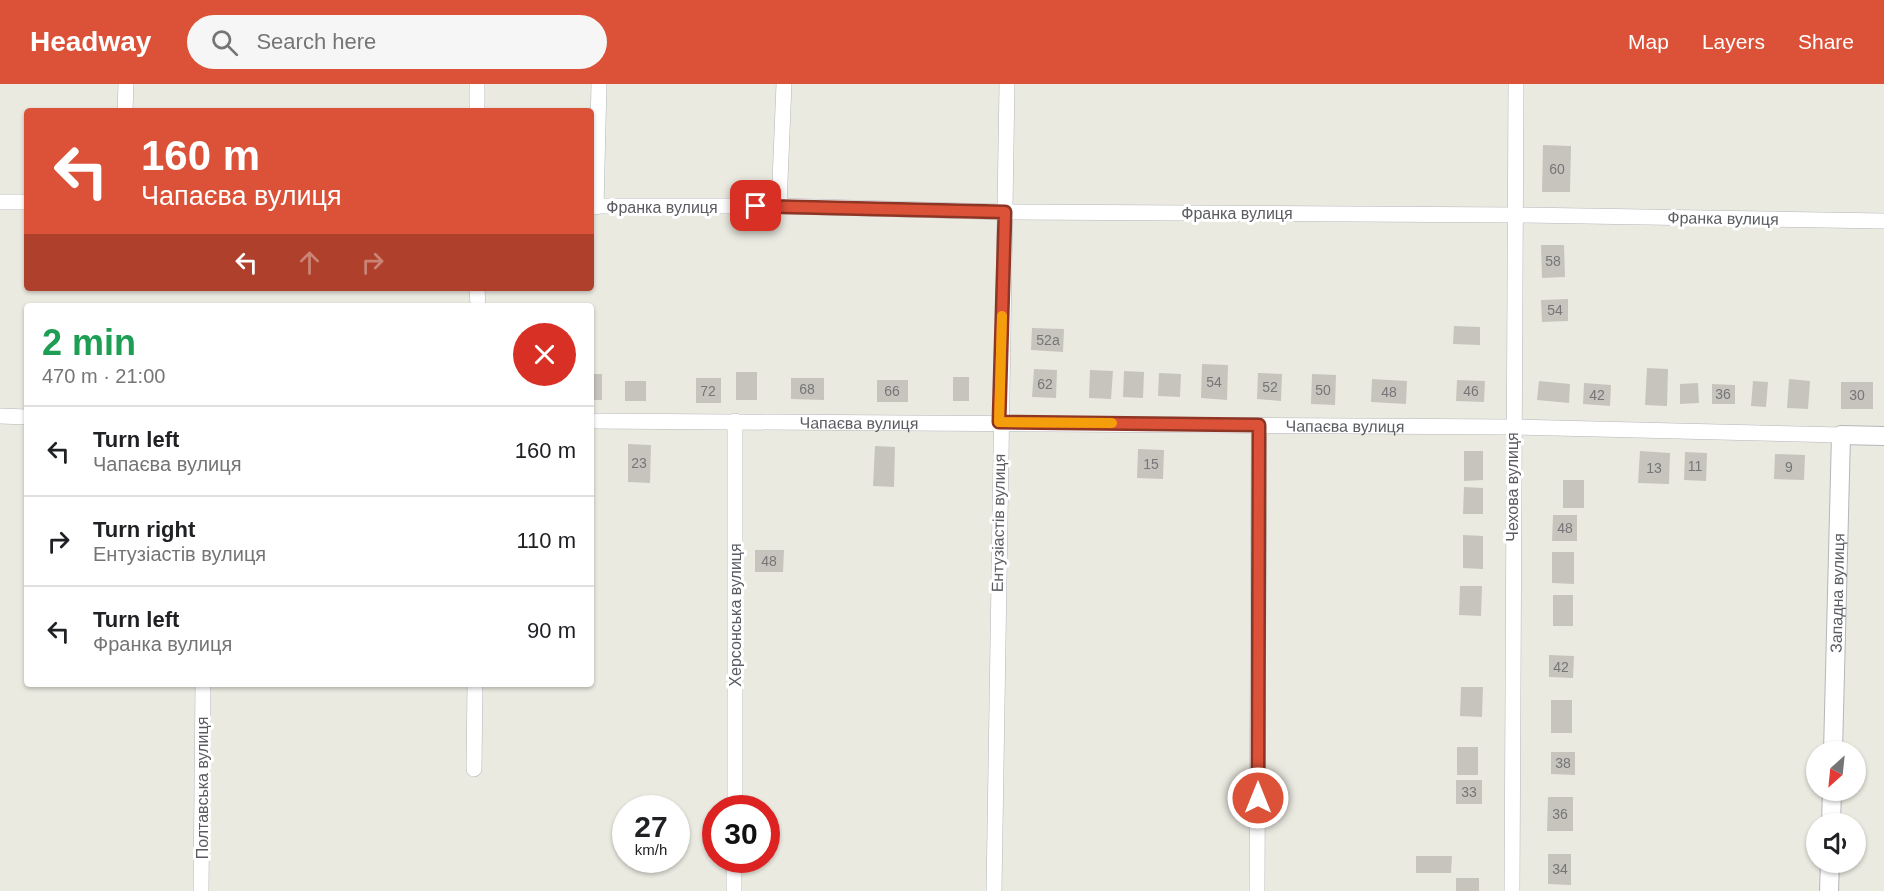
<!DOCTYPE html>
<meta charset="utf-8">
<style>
:root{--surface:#fff;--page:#f6f6f6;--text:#202124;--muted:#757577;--line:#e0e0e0;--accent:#db5238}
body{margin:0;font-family:Helvetica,sans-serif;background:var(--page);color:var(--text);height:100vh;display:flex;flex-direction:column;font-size:22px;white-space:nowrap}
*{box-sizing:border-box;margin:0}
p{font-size:20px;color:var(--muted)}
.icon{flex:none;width:33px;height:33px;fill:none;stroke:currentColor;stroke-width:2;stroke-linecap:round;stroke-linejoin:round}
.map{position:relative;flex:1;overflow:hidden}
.drawer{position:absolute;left:24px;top:219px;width:570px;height:384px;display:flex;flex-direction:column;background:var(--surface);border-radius:6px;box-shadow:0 2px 4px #0004}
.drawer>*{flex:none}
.top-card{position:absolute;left:24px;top:24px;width:570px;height:183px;border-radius:6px;box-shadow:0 2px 4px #0004;background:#db5238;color:#fff;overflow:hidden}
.needle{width:39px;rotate:207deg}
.buttons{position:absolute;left:1806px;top:657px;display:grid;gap:12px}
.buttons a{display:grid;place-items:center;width:60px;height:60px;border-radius:50%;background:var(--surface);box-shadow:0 2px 4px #0004;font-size:30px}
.speed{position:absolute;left:612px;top:711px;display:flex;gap:12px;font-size:30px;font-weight:700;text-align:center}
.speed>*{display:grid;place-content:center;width:78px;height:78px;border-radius:50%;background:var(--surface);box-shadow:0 2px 4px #0004;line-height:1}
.speed small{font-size:15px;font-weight:400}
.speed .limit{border:9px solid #d22;background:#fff;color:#111}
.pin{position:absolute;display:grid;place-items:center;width:51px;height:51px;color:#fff;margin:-26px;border-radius:12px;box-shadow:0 3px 9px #0006}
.me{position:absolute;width:66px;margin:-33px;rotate:0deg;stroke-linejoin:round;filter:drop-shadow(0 0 4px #0008)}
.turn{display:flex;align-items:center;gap:21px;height:126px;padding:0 18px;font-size:27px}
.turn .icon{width:78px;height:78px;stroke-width:2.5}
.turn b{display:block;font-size:42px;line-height:51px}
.lanes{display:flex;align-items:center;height:57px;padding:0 18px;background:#0003;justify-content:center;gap:30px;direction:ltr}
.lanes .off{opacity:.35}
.round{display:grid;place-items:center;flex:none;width:63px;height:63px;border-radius:32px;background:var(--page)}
.head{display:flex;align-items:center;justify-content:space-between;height:102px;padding:0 18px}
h1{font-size:36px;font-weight:800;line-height:45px;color:#1e9e55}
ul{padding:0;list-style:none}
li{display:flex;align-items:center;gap:18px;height:90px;padding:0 18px;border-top:2px solid var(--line)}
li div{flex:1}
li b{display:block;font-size:22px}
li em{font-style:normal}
header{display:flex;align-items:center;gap:36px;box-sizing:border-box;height:84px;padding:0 30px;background:var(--accent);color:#fff}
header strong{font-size:28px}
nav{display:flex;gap:33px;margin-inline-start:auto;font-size:21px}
.search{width:420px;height:54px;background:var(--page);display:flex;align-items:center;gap:15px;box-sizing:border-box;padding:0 21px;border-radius:33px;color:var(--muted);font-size:22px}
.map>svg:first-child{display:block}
</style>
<header>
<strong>Headway</strong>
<div class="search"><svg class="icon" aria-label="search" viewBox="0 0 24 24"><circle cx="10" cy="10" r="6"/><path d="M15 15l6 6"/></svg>Search here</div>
<nav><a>Map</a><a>Layers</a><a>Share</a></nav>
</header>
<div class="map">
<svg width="1884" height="807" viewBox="0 0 1884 807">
<rect width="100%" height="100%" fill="#ebeae1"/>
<path fill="#c7c4be" d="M1543,61L1571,62L1570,108H1542Z
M1541,161H1564L1565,193L1542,194Z
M1568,215V237L1542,238L1541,216Z
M1454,242L1480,243V261L1453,260Z
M1032,244L1064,245L1063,268L1031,266Z
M1202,280L1228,281L1227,316L1201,314Z
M1647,284L1668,285L1667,322L1645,321Z
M1034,285L1057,286L1056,314L1032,313Z
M1090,286L1113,287L1111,315L1089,314Z
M1124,287L1144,288L1143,314L1123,313Z
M736,288H757V316H736Z
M1159,289L1181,290L1180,313L1158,312Z
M1258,289L1282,290L1281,317L1257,315Z
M591,290H602V316H591Z
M1312,290L1336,291L1335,321L1311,320Z
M953,293H969V317H953Z
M696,294H721V319H696Z
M791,294H824V316L791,315Z
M1372,295L1407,297L1406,320L1371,318Z
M1789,295L1810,297L1808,325L1787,324Z
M877,296H908V318H877Z
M1457,296L1485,297L1484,318L1456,317Z
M625,297H646V317H625Z
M1539,297L1570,300L1569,319L1537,316Z
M1753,297L1768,298L1766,323L1751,322Z
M1841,298H1873V325H1841Z
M1584,299L1611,301L1610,322L1583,320Z
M1698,299L1699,319L1680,320V300Z
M1712,300L1735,301V320H1712Z
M628,360L651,361L650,399L628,398Z
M875,362L895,363L894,403L873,402Z
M1138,365L1164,366L1163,395L1137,394Z
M1464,367H1483V396L1464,397Z
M1640,367L1670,369L1669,400L1638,399Z
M1685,368L1707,369L1706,397L1684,396Z
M1775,370L1805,371L1804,396L1774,395Z
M1563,396H1584V424H1563Z
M1464,403L1483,404V430H1463Z
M1553,431H1577V457H1552Z
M1463,451L1483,452V485L1463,484Z
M755,466H784L783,488H755Z
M1552,468H1574V500L1552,499Z
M1460,502H1482L1481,532L1459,531Z
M1553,511H1573V542H1553Z
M1549,571L1574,572L1573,594L1549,593Z
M1461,603H1483L1482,633L1460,632Z
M1551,616H1572V649H1551Z
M1457,663H1478V691H1457Z
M1551,668H1575V691L1551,690Z
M1456,696H1482V720H1456Z
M1548,713H1573V747H1547Z
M1548,770H1571V801L1548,800Z
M1416,772H1452L1451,789H1416Z
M1456,794H1479V807H1456Z"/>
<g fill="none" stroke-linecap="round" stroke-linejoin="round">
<g stroke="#b4b6bb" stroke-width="16">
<g id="minor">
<path d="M125,27L126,0"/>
<path d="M477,27V0"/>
<path d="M0,118H27"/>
<path d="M591,122H779L1005,128L1517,131L1884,137"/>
<path d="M779,122L784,0"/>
<path d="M596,123L599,0"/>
<path d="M477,204L478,222"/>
<path d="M0,332L27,333"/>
<path id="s1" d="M591,337L1512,343L1841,351"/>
<path d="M474,685L475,600"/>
<path d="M735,724V337"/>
<path d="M201,807L203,600"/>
<path d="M734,807V776"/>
<path d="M994,807L1007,0"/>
<path d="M1257,807L1259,341"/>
<path d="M1512,807L1516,0"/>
</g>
</g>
<g stroke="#b4b6bb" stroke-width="20">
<g id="tertiary">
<path id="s2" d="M1833,668L1841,351L1884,352"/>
<path d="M1831,740L1832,706"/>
<path d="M1829,807L1830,778"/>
</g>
</g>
<use href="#minor" stroke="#fff" stroke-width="15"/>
<use href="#tertiary" stroke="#fff" stroke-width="18"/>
</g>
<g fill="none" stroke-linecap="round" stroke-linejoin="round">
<g stroke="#8e3524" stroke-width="15">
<path id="route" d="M756,122L1005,128L999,338L1259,341L1258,714"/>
</g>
<use href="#route" stroke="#db5238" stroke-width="10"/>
<path stroke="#f59e0b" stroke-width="10" d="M1002,232L999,338L1112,339"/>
</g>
<g text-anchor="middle" stroke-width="6" stroke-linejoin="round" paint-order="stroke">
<g font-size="14" fill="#757678">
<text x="1557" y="90">60</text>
<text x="1553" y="182">58</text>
<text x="1555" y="231">54</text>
<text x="1048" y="261">52а</text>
<text x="1214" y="303">54</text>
<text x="1045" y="305">62</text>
<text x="1270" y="308">52</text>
<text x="807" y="310">68</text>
<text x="1323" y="311">50</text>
<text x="708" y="312">72</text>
<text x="892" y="312">66</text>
<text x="1471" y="312">46</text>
<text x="1389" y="313">48</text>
<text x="1723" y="315">36</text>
<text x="1597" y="316">42</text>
<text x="1857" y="316">30</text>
<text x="639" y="384">23</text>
<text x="1151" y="385">15</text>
<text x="1695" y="387">11</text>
<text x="1789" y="388">9</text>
<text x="1654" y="389">13</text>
<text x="1565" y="449">48</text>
<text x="769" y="482">48</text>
<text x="1561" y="588">42</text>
<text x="1563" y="684">38</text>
<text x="1469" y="713">33</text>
<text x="1560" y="735">36</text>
<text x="1560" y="790">34</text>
</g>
<g font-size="16" fill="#5a5c61" stroke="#fff">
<text x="662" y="129">Франка вулиця</text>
<text x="1237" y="135">Франка вулиця</text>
<text transform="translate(1723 134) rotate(1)" y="6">Франка вулиця</text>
<text dy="6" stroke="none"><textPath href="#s1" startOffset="268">Чапаєва вулиця</textPath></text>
<text dy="6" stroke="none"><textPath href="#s1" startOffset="754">Чапаєва вулиця</textPath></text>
<text transform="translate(1512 403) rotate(-90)" y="6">Чехова вулиця</text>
<text transform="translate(998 439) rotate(-89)" y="6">Ентузіастів вулиця</text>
<text dy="6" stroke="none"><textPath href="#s2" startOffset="159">Западна вулиця</textPath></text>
<text transform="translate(735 531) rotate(-90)" y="6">Херсонська вулиця</text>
<text transform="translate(202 704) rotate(-90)" y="6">Полтавська вулиця</text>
</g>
</g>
</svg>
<div class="buttons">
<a><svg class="needle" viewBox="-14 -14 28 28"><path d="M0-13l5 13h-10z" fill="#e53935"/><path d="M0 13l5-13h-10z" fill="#757577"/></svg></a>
<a><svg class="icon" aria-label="sound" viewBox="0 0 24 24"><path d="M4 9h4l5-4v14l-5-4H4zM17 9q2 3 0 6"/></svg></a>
</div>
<div class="speed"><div>27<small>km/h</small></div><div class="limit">30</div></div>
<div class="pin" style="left:756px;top:122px;background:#d93025"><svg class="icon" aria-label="arrive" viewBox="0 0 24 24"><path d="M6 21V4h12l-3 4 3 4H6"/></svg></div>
<svg class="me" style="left:1258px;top:714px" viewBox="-20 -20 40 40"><circle r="17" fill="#db5238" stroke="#fff" stroke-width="3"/><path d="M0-11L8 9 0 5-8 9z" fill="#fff"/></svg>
<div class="top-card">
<div class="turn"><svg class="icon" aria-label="left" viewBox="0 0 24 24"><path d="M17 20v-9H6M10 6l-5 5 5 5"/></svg><div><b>160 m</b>Чапаєва вулиця</div></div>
<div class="lanes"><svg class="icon" aria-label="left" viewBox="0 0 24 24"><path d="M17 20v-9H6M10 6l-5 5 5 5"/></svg><svg class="icon off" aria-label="ahead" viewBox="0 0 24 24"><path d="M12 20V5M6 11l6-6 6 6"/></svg><svg class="icon off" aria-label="right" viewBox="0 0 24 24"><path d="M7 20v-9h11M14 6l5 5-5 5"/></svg></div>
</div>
<section class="drawer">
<div class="head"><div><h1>2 min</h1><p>470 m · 21:00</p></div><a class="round" style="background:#d93025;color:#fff"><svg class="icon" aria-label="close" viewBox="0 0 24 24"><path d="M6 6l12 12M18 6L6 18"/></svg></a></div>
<ul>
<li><svg class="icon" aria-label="left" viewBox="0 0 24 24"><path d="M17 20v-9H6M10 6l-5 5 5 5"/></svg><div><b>Turn left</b><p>Чапаєва вулиця</p></div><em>160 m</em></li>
<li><svg class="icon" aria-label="right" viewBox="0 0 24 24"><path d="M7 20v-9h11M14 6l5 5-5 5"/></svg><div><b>Turn right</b><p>Ентузіастів вулиця</p></div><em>110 m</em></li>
<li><svg class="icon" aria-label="left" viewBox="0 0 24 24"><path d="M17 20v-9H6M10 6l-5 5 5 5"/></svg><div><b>Turn left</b><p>Франка вулиця</p></div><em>90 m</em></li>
</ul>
</section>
</div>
